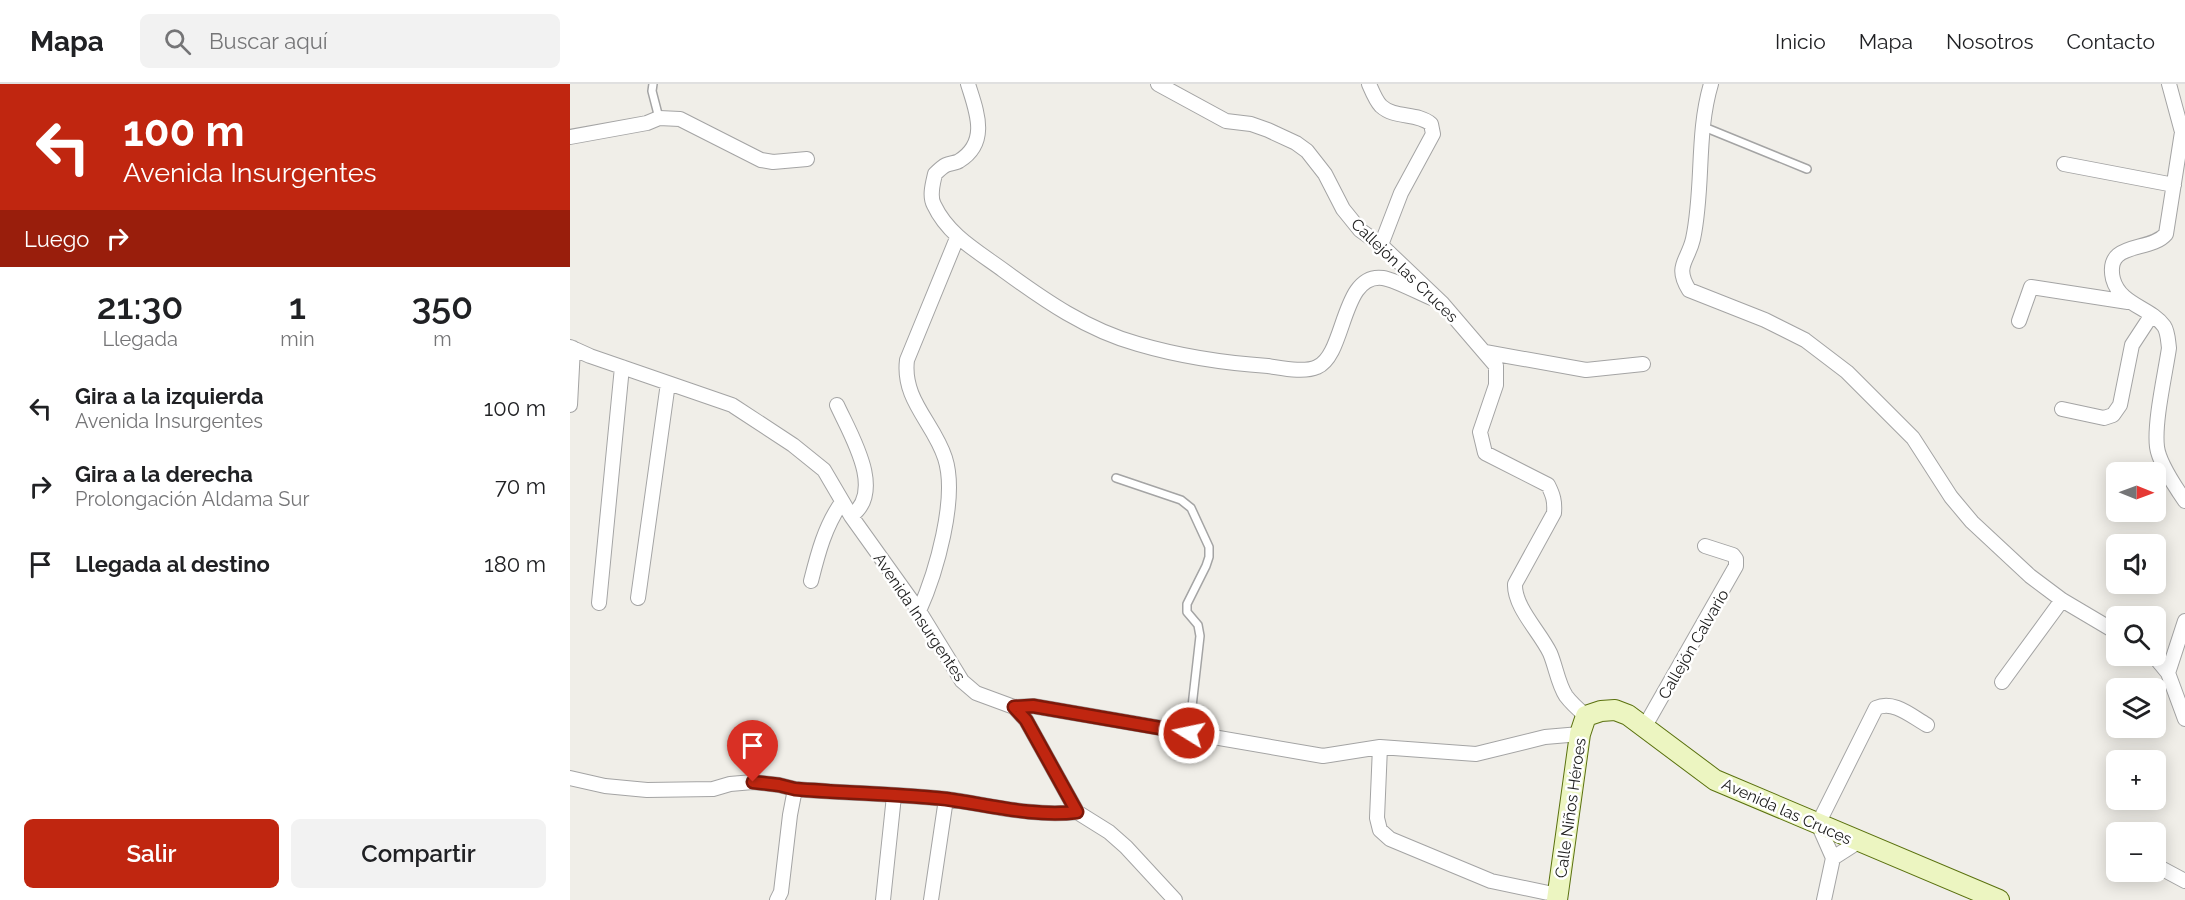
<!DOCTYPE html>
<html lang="es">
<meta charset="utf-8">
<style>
:root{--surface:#fff;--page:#f2f2f2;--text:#202124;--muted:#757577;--line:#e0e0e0;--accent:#c02610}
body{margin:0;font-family:Raleway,sans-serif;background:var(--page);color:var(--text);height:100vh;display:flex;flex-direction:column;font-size:22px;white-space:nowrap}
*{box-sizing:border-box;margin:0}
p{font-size:20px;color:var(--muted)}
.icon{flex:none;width:33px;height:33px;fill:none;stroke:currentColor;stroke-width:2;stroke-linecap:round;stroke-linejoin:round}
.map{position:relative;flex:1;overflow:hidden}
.details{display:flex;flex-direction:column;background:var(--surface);width:570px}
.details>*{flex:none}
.top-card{background:#c02610;color:#fff;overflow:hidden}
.needle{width:39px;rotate:91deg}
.buttons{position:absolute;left:1536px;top:378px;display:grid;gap:12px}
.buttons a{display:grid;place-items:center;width:60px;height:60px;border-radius:9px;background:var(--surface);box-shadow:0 3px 15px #0003;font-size:30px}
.pin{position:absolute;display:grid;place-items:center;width:51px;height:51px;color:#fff;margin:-62px -26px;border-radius:50% 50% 50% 0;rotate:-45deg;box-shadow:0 0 6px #0007}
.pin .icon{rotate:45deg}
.me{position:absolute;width:66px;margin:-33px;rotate:280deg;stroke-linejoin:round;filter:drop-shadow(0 0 4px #0008)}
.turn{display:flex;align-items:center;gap:21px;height:126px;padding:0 24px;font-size:27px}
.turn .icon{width:78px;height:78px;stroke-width:2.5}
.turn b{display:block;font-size:42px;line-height:51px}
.then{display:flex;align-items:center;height:57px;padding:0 24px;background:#0003;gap:12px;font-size:22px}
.eta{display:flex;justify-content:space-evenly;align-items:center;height:102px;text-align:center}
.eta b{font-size:36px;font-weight:600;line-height:42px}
.button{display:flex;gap:12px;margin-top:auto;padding:12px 24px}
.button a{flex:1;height:69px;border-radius:9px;background:var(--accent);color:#fff;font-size:24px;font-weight:600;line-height:69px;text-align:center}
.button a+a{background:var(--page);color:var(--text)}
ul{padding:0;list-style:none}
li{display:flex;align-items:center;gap:18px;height:78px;padding:0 24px}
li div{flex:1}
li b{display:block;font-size:22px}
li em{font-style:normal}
header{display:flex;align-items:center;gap:36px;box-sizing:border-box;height:84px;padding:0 30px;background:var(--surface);border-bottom:2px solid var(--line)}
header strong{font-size:28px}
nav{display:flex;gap:33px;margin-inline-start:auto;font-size:21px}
.search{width:420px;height:54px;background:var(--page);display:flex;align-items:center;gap:15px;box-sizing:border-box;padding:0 21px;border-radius:9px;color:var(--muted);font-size:22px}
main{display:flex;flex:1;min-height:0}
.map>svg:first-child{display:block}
</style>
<header>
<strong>Mapa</strong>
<div class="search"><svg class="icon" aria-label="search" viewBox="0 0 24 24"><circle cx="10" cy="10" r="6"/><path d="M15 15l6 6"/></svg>Buscar aquí</div>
<nav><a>Inicio</a><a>Mapa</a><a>Nosotros</a><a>Contacto</a></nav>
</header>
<main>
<section class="details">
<div class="top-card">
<div class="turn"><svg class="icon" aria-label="left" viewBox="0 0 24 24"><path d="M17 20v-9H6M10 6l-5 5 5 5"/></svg><div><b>100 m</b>Avenida Insurgentes</div></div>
<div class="then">Luego<svg class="icon" aria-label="right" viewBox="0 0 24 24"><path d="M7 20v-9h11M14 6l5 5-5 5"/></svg></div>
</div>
<div class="eta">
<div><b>21:30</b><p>Llegada</p></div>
<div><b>1</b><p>min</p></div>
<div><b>350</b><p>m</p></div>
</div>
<ul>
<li><svg class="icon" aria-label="left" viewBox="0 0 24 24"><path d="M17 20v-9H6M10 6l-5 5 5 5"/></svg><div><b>Gira a la izquierda</b><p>Avenida Insurgentes</p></div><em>100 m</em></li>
<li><svg class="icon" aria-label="right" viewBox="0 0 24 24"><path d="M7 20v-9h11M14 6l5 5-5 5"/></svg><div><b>Gira a la derecha</b><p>Prolongación Aldama Sur</p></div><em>70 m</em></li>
<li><svg class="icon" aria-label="arrive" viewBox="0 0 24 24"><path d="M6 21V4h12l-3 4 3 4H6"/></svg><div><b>Llegada al destino</b></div><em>180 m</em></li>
</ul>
<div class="button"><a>Salir</a><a>Compartir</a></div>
</section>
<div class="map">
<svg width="1615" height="816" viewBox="0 0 1615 816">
<rect width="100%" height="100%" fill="#f0eee8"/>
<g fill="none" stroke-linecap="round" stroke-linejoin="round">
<g stroke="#a4a4a4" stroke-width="10">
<path id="lane" d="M83,0L82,7L89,34
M1134,43L1237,85
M546,394L611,416L621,424L639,463V473L636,482L617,520V528L628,541L630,552L619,649"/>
</g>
<g stroke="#a4a4a4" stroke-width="16">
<path id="street" d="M398,0C406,26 420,58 389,77C386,79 380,79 376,81C372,83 368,87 365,90C363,99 359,112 364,121C378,151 407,167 433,186C474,216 517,246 568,260C609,272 654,279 698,282C712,284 734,289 747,283C776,271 771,188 813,194C826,196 851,210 864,215
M588,0L656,37L681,40L698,46L726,59L737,67L755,90L773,125L790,146L811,161L872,219L926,282V301L910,348L915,369L978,401C983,411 985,417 984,429L945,500C944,523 970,548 980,569C986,583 988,600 996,612C1002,620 1009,626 1016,632
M799,0C802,7 806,17 811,22C825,35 847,28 861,40L863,50L831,109L811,161
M1141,0C1126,50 1134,104 1123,155C1118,177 1104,182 1119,206L1195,236L1235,256L1277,288L1343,354L1381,413L1402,438L1460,492L1492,516L1546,548
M1599,0L1612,48L1596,150C1580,169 1534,156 1543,195C1550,221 1580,223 1594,242C1598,248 1598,257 1599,264C1595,291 1584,338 1587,363C1589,379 1606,404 1615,417
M0,53L77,39L89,34L110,35L191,76L203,78L237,75
M1494,80L1604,101
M1449,237L1461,203L1558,218
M0,263L20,272L162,321L223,361L254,386L281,432L349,527L392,597L406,609L444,623L456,636L507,728L539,748L556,763L605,816
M915,268L1016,286L1073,280
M0,321L3,264
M267,321C280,350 316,407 281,432
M1492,325L1534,334L1543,331L1550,321L1562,261L1581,232
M241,497C248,469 255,442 272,418
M68,514L98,299
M29,519L52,283
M349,527C366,489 388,414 375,374C364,339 332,316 337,276L387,154
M1584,572L1598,589L1615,635
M1598,589L1615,537
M1432,598L1492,516
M444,623L463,622L753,672L810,663L906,670L975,653L1010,650
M1075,642L1166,482V475L1163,471L1135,462
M810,663L807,734L810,746L820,755L921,797L988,811
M0,694L35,702L77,706L143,705L160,700L183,698L209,701L225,705C275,709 326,710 376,715C421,721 462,733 507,728
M1263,774L1288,758
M1587,782L1615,797
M207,816L211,808L220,731L225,705
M313,816L324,712
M361,816L376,715
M1254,816L1263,774L1248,740L1306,624C1324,616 1341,632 1357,641"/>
</g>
<g stroke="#5a710e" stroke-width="22">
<path id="secondary" d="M987,816L1010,650L1016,632L1031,627L1045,626L1058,631L1145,696L1429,816"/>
</g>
<use href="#lane" stroke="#fff" stroke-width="7"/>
<use href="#street" stroke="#fff" stroke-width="14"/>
<use href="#secondary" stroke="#ecf5c1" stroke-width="20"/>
</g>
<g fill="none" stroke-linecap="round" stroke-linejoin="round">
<g stroke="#7d190a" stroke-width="15">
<path id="route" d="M183,698L209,701L225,705C275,709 326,710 376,715C420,721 462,733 507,728L456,636L444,623L463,622L619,649"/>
</g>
<use href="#route" stroke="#c02610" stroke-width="10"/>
</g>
<g text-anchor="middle" stroke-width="5" stroke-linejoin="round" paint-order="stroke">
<g font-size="16" fill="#202020" stroke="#fff">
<text transform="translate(835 186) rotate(44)" y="6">Callejón las Cruces</text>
<text transform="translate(350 533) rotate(56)" y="6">Avenida Insurgentes</text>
<text transform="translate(1123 560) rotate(-60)" y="6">Callejón Calvario</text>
<text transform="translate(1000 724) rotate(-82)" y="6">Calle Niños Héroes</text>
<text transform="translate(1217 727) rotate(24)" y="6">Avenida las Cruces</text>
</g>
</g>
</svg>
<div class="buttons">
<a><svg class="needle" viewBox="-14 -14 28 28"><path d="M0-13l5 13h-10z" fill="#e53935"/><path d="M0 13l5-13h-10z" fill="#757577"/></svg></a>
<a><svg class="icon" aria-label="sound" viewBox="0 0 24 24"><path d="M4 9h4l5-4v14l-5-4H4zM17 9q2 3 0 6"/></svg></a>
<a><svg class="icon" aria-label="search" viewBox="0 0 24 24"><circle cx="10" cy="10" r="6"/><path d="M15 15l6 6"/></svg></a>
<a><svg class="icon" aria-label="layers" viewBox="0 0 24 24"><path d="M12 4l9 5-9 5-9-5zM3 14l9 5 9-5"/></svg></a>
<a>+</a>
<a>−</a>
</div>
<div class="pin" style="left:183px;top:698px;background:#d93025"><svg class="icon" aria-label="arrive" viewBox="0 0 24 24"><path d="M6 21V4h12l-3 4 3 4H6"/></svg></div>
<svg class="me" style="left:619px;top:649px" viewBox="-20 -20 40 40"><circle r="17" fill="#c02610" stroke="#fff" stroke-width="3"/><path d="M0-11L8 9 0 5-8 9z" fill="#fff"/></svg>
</div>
</main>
